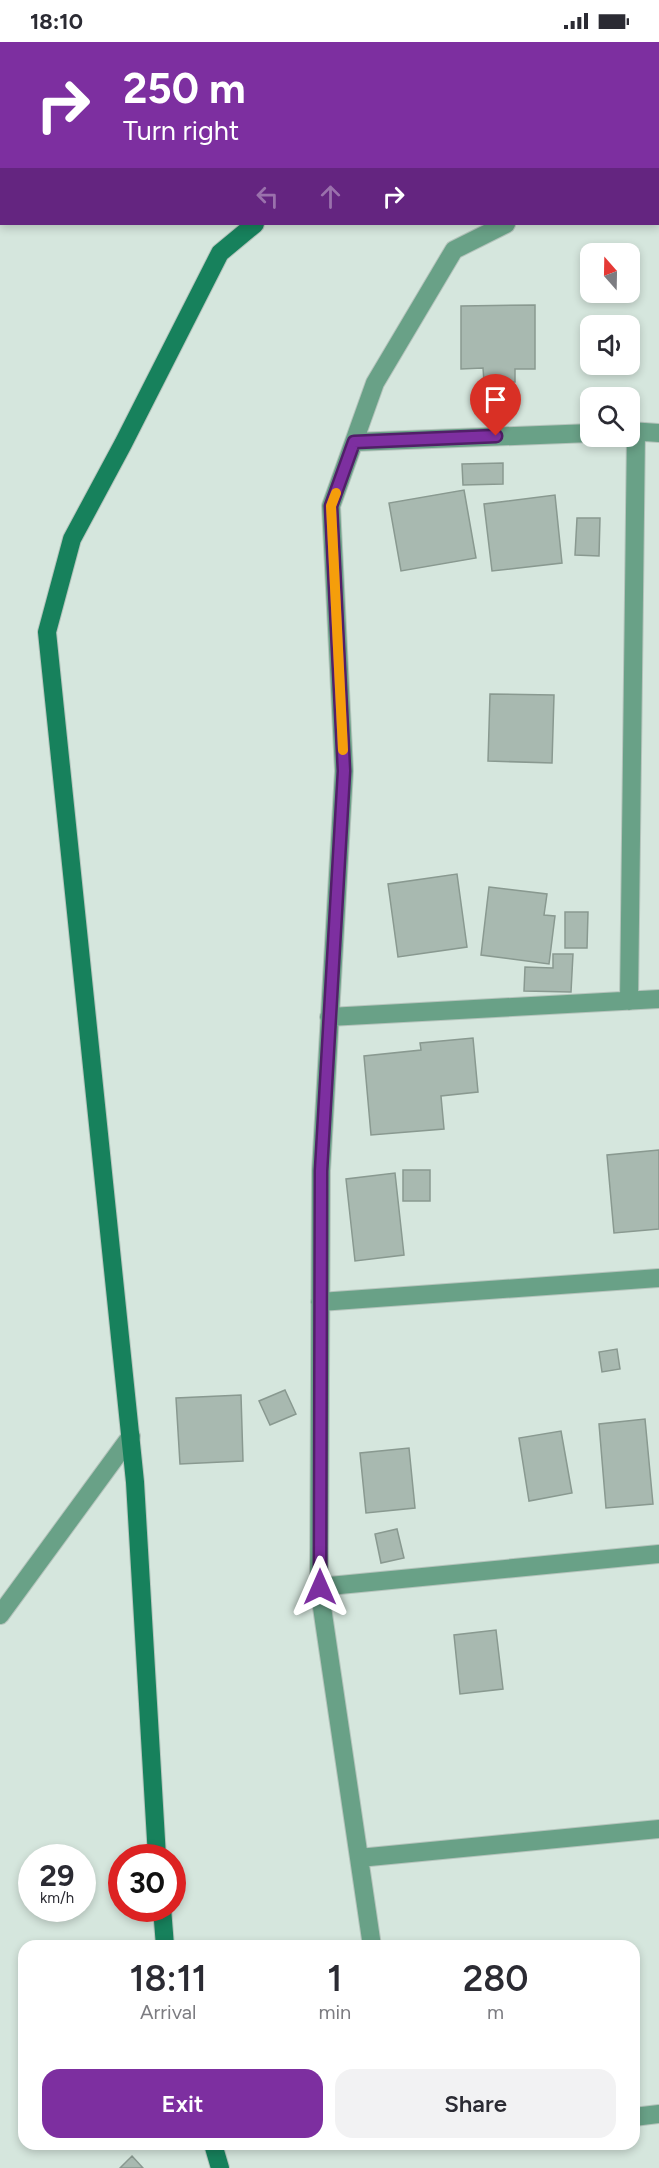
<!DOCTYPE html>
<style>
:root{--surface:#fff;--page:#f2f2f3;--text:#2b2b33;--muted:#7c7c81;--accent:#7d2fa0}
body{margin:0;font-family:Figtree,sans-serif;background:var(--page);color:var(--text);height:100vh;display:flex;flex-direction:column;font-size:22px;white-space:nowrap}
*{box-sizing:border-box;margin:0}
p{font-size:20px;color:var(--muted)}
.icon{flex:none;width:33px;height:33px;fill:none;stroke:currentColor;stroke-width:2;stroke-linecap:round;stroke-linejoin:round}
.map{position:relative;flex:1;overflow:hidden}
.details{position:absolute;left:18px;top:1898px;width:622px;height:210px;display:flex;flex-direction:column;background:var(--surface);border-radius:18px;box-shadow:0 3px 9px #0003}
.details>*{flex:none}
.hud{position:absolute;left:0px;top:0px;width:660px;height:183px;box-shadow:0 3px 9px #0003;background:#7d2fa0;color:#fff;overflow:hidden}
.needle{width:39px;rotate:340deg}
.controls{position:absolute;left:580px;top:201px;display:grid;gap:12px}
.controls a{display:grid;place-items:center;width:60px;height:60px;border-radius:12px;background:var(--surface);box-shadow:0 3px 9px #0003;font-size:30px}
.speed{position:absolute;left:18px;top:1802px;display:flex;gap:12px;font-size:30px;font-weight:700;text-align:center}
.speed>*{display:grid;place-content:center;width:78px;height:78px;border-radius:50%;background:var(--surface);box-shadow:0 3px 9px #0003;line-height:1}
.speed small{font-size:15px;font-weight:400}
.speed .limit{border:9px solid #d22;background:#fff;color:#111}
.pin{position:absolute;display:grid;place-items:center;width:51px;height:51px;color:#fff;margin:-62px -26px;border-radius:50% 50% 50% 0;rotate:-45deg;box-shadow:0 0 6px #0007}
.pin .icon{rotate:45deg}
.me{position:absolute;width:66px;margin:-33px;rotate:0deg;stroke-linejoin:round;filter:drop-shadow(0 0 4px #0008)}
.turn{display:flex;align-items:center;gap:21px;height:126px;padding:0 24px;font-size:27px}
.turn .icon{width:78px;height:78px;stroke-width:2.5}
.turn b{display:block;font-size:42px;line-height:51px}
.lanes{display:flex;align-items:center;height:57px;padding:0 24px;background:#0003;justify-content:center;gap:30px;direction:ltr}
.lanes .off{opacity:.35}
.eta{display:flex;justify-content:space-evenly;align-items:center;height:102px;text-align:center}
.eta b{font-size:36px;font-weight:600;line-height:42px}
.button{display:flex;gap:12px;margin-top:auto;padding:12px 24px}
.button a{flex:1;height:69px;border-radius:18px;background:var(--accent);color:#fff;font-size:24px;font-weight:600;line-height:69px;text-align:center}
.button a+a{background:var(--page);color:var(--text)}
.status{display:flex;justify-content:space-between;align-items:center;height:42px;padding:0 30px;background:var(--surface);direction:ltr}
.status svg{height:16px;fill:currentColor}
.map>svg:first-child{display:block}
</style>
<div class="status"><b>18:10</b><svg viewBox="0 0 49 12"><path d="M0 12V9h3v3zM5 12V6h3v6zM10 12V3h3v9zM15 12V0h3v12zM26 1h20v11H26zM47 4h2v5h-2z"/></svg></div>
<div class="map">
<svg width="659" height="2126" viewBox="0 0 659 2126">
<rect width="100%" height="100%" fill="#d5e6dd"/>
<path fill="#a8b9b0" stroke="#899990" stroke-width="1.5" d="M586,0H657V2H586Z
M535,263V327H515V340H484L483,326L461,327V264Z
M503,421V442L463,443L462,422Z
M464,448L476,516L401,529L389,461Z
M555,453L562,521L492,529L484,462Z
M577,476H600L599,514L575,513Z
M490,652L554,653L552,721L488,719Z
M457,832L467,905L398,915L388,842Z
M489,845L547,852L544,873L555,874L549,922L481,913Z
M565,870H588L587,906H565Z
M553,912H573L571,950L524,949L525,925L553,926Z
M473,996L478,1050L441,1054L444,1087L371,1093L364,1014L421,1008L420,1001Z
M659,1108V1187L614,1191L607,1113Z
M403,1128H430V1159H403Z
M395,1131L404,1213L355,1219L346,1137Z
M617,1307L620,1327L602,1330L599,1310Z
M285,1348L296,1372L270,1383L259,1359Z
M241,1353L243,1419L180,1422L176,1356Z
M645,1377L653,1462L606,1466L599,1382Z
M561,1389L572,1451L529,1459L519,1396Z
M409,1406L415,1466L366,1471L360,1411Z
M397,1487L404,1516L381,1521L375,1492Z
M496,1588L503,1647L460,1652L454,1593Z
M132,2114L143,2126H120Z"/>
<g fill="none" stroke-linecap="round" stroke-linejoin="round">
<g stroke="#b5c4bc" stroke-width="20">
<path id="street" d="M658,120H659
M630,389L659,391
M354,400L591,391
M629,959L636,389
M329,975L659,957
M320,1260L659,1236
M319,1545L659,1512
M0,1573L131,1394
M359,1816L659,1787
M372,1904L319,1545L321,1129L344,729L331,464L375,341L454,208L506,182
M634,2075L659,2072"/>
</g>
<g stroke="#b5c4bc" stroke-width="20">
<path id="secondary" d="M409,2L410,0
M157,1815L135,1440L47,590L72,497L123,402L220,211L255,182
M162,1866L165,1904
M213,2102L220,2126"/>
</g>
<use href="#street" stroke="#69a187" stroke-width="18"/>
<use href="#secondary" stroke="#17815c" stroke-width="18"/>
</g>
<g fill="none" stroke-linecap="round" stroke-linejoin="round">
<g stroke="#511f68" stroke-width="15">
<path id="route" d="M320,1545L321,1129L344,729L331,464L354,400L496,394"/>
</g>
<use href="#route" stroke="#7d2fa0" stroke-width="10"/>
<path stroke="#f59e0b" stroke-width="10" d="M336,451L331,464L343,708"/>
</g>
</svg>
<div class="controls">
<a><svg class="needle" viewBox="-14 -14 28 28"><path d="M0-13l5 13h-10z" fill="#e53935"/><path d="M0 13l5-13h-10z" fill="#7c7c81"/></svg></a>
<a><svg class="icon" aria-label="sound" viewBox="0 0 24 24"><path d="M4 9h4l5-4v14l-5-4H4zM17 9q2 3 0 6"/></svg></a>
<a><svg class="icon" aria-label="search" viewBox="0 0 24 24"><circle cx="10" cy="10" r="6"/><path d="M15 15l6 6"/></svg></a>
</div>
<div class="speed"><div>29<small>km/h</small></div><div class="limit">30</div></div>
<div class="pin" style="left:496px;top:394px;background:#d93025"><svg class="icon" aria-label="arrive" viewBox="0 0 24 24"><path d="M6 21V4h12l-3 4 3 4H6"/></svg></div>
<svg class="me" style="left:320px;top:1545px" viewBox="-20 -20 40 40"><path d="M0-17L14 15 0 8-14 15z" fill="#7d2fa0" stroke="#fff" stroke-width="4"/></svg>
<div class="hud">
<div class="turn"><svg class="icon" aria-label="right" viewBox="0 0 24 24"><path d="M7 20v-9h11M14 6l5 5-5 5"/></svg><div><b>250 m</b>Turn right</div></div>
<div class="lanes"><svg class="icon off" aria-label="left" viewBox="0 0 24 24"><path d="M17 20v-9H6M10 6l-5 5 5 5"/></svg><svg class="icon off" aria-label="ahead" viewBox="0 0 24 24"><path d="M12 20V5M6 11l6-6 6 6"/></svg><svg class="icon" aria-label="right" viewBox="0 0 24 24"><path d="M7 20v-9h11M14 6l5 5-5 5"/></svg></div>
</div>
<section class="details">
<div class="eta">
<div><b>18:11</b><p>Arrival</p></div>
<div><b>1</b><p>min</p></div>
<div><b>280</b><p>m</p></div>
</div>
<div class="button"><a>Exit</a><a>Share</a></div>
</section>
</div>
